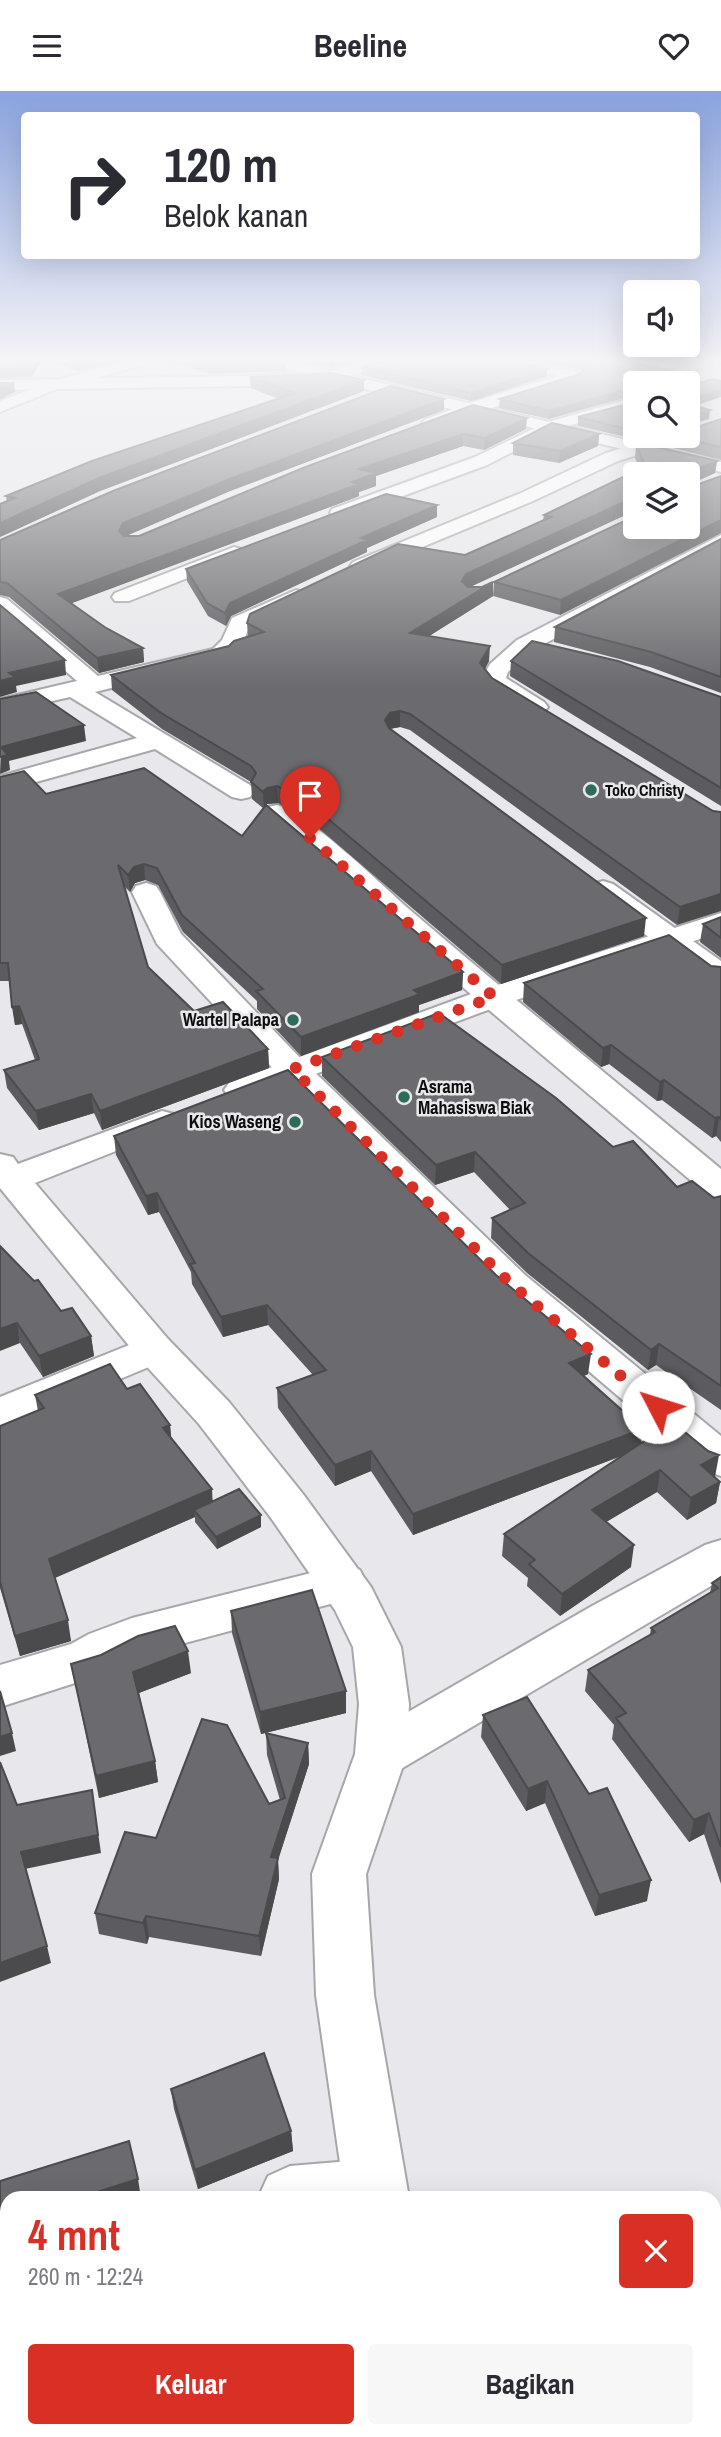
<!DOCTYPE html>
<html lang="id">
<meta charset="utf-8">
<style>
:root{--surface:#fff;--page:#f7f7f7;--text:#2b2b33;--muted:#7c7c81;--accent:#d93025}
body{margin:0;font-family:"Archivo Narrow",sans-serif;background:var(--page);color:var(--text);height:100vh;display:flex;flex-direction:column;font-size:26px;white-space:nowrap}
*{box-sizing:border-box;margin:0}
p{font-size:23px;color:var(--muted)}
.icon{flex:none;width:38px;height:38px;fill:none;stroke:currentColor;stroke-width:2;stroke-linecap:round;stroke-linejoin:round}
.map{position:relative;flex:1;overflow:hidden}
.panel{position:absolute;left:0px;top:2100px;width:721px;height:247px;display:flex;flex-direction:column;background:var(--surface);border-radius:21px 21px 0 0;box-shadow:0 7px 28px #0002}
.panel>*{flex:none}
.banner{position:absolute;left:21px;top:21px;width:679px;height:147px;border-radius:7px;box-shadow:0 7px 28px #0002;background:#fff;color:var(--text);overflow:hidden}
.controls{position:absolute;left:623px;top:189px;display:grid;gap:14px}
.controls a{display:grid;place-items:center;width:77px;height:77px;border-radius:7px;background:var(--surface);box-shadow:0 7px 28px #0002;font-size:35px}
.pin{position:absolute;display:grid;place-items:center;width:60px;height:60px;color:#fff;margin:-72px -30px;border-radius:50% 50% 50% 0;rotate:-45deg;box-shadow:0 0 7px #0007}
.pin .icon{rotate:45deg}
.me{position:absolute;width:77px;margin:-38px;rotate:310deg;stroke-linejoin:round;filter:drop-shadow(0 0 5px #0008)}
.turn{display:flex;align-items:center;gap:24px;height:147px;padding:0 28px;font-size:32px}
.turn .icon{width:91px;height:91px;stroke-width:2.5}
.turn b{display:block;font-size:49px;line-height:60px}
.round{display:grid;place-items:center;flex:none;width:74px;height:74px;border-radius:7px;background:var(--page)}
.headline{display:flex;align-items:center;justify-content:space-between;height:119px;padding:0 28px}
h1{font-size:42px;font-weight:700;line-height:52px;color:var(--accent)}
.cta{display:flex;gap:14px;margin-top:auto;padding:14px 28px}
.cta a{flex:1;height:80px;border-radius:7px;background:var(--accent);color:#fff;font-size:28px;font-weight:700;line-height:80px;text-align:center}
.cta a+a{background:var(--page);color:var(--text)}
header{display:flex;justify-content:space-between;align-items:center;height:91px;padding:0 28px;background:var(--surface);font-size:32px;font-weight:700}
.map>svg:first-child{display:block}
</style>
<header><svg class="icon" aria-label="menu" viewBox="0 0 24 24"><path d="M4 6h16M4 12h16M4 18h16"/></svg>Beeline<svg class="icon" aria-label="heart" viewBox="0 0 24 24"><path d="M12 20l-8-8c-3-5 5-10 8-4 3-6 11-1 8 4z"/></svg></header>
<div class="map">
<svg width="721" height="2346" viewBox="0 0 721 2346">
<rect width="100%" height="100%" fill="#e8e7eb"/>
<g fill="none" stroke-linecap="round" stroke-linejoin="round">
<g stroke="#a7a7ab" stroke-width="4">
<path id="minor" d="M126,270H149L147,273L62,296L0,321V310L52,290Z
M268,270H291L331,280L369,270H392L390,273L331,290L270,273Z
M502,270H528L580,282L583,285L580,288C560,294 433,338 424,335L422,332L424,329L466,313L557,285L504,273Z
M635,306V316L557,338L487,374L346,426L339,428L330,422L332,418L475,366L545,332Z
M662,345H686L684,349L618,370L533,410L367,479H353L350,475L353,471L521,402L606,362Z
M234,456L241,458L244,462L241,466L129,510H115L112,506L115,502Z
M296,499L303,501L306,505L303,509L249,536L243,552L229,568L95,601L250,694L254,700L250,706L241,708L232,706L155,658L0,701V685L137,647L70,606L0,622V608L77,590L0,523V506L7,508L98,585L213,558L222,549L232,527Z
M277,714C307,721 383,795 410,819C513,907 617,992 721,1078V1107L708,1104L482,913L300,753L268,728L264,722L268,716Z
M603,790L613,793L721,870V893L710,891L593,805L589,799L593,793Z
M146,792L156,795L160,801L181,843L304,971L525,1184L721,1345V1385L706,1380L497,1202L280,985L157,853L132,801L136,795Z
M154,1244L168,1248L174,1258L168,1268L0,1338V1306Z
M721,1449V1489L399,1679L381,1685L363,1679L355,1663L363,1647L592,1515L705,1454Z
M343,1474L360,1479L366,1492L360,1505L140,1564L103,1583L0,1616V1574L71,1553L89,1543L132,1527Z
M374,2068L396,2077L405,2099L402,2107H258L268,2085L290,2075Z
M721,2139V2203L714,2204V2140Z
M7,2141V2205L0,2207V2143Z
M492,2340H564L561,2346H489Z"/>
</g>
<g stroke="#a7a7ab" stroke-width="4">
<path id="major" d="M331,280L721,371V381L331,290L246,295L0,299V289L246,285Z
M721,444V458L533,559L508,581L506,587L544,611L548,616L544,621H528L489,597L482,587L490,573L517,549Z
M721,822V841L504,913L253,1006L241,1009L229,1006L224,999L229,992L482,899Z
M162,1020L174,1023L179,1030L174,1037L35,1092L168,1248L229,1311L303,1403L371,1496L401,1556L409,1613L407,1663L366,1783L374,1904L409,2107H345L316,1904L312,1783L355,1663L359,1613L353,1556L335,1519L271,1427L199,1333L140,1268L0,1097V1063L13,1066L18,1073Z
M432,2340H502L504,2346H434Z"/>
</g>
<use href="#minor" fill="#fff" fill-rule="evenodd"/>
<use href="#major" fill="#fff" fill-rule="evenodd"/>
</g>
<path fill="#5c5b5f" d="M10,270H42L31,286L0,287V278Z
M49,270H121L78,280Z
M164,270H276L285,272L286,280L211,283Z
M301,270H360L331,277Z
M539,270H626L635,292L549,328L499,317L500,308L582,281L581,279Z
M361,276L547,278V285L471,310L361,284Z
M250,286L364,289V300L100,400L0,446V413L7,411L6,405L279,308L251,297Z
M635,311V345H654L639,349L578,335V326Z
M473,314L526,338L484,359L463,355L376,385V395L359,401V405L354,407L71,512L106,537L143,557L144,571L99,582L9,506L0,504V449L444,319L230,400L124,445H139Z
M721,328V369L669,356L671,345H688Z
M599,343L598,355L559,372L513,364V352Z
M636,355L717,370L715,382L688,394V397L721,385V442L560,524L493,505L494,491L688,436L635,383V420H634L469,496H482L493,491V505L429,545L489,570L485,578L492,587L713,720L677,834L410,639L400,636L390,638L644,845L501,893L308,728L278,712L267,713V714L463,881L462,899L419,914V921L414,923L301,965L257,918V910L183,841L158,794L145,789L135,792L130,801L124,795L148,876L194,920L268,958L269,977L102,1039L94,1022L39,1039L7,997L4,979L35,969L22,933L15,934L9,890H0V686L46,703L242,745L263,717L252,708L251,691L162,638L112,599L111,584L229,555L248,546L247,532L465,464L543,429L544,424L640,378L635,367Z
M437,426L367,457V461L231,525L226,535L208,525L187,490L186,478Z
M721,448V602L650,576L554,551L555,536Z
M511,570L721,606V715L510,585Z
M721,826V867L700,851L703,833Z
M711,875L721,876V1051L716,1045L712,1047L662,1009L657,1010L609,973L601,976L523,911L524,892Z
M322,966L613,1056L677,1096L714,1107L721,1105V1319L656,1274L648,1279L527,1182L491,1147L492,1127L510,1119L474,1081L435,1094L322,985Z
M114,1045L588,1283L584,1285L643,1338L641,1352L658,1349L715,1386L720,1391L716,1412L687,1429L657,1401L606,1431L631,1476L560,1525L527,1495L528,1487L502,1465L504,1443L621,1365L413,1444L371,1380L335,1395L278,1317L277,1297L313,1284L268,1234L223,1246L192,1193L191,1181L159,1121L148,1124L116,1064Z
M0,1155L61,1220L91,1245L94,1265L43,1286L20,1252Z
M127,1298L170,1334L171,1347L213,1410L261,1436L217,1458L195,1431V1426L55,1487L71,1550L20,1565L0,1497V1335L38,1320L35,1304Z
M721,1486V1793L704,1743L689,1751L612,1648L614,1634L585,1600L588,1579L650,1544L651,1537L710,1502L712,1492Z
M231,1520L346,1600V1622L261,1643L232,1542Z
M71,1573L191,1582L139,1602L155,1670L158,1691L99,1707Z
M483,1624L589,1703L647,1810L595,1825L545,1712L526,1720L481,1646Z
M266,1642L308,1652L309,1673L278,1769L279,1788L261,1865L149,1846L147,1853L99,1843L95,1822L156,1747L269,1713L280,1709L267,1664Z
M171,1998L291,2040L293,2060L198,2098L174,2018Z
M721,2245V2316L714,2306V2251Z
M301,2340H377L365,2346H304Z"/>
<path fill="#4b4a4d" d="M35,270H42L31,286L30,277Z
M88,270H121L78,280V272Z
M331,270H360L331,277Z
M547,278V285L471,310V302Z
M364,289V300L100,400L0,446V432L99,387Z
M14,292L15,301L0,308V298Z
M635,296V304L549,328V320Z
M721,299V306L688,317V309Z
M444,308V319L230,400L124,446L119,440L123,432L230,388Z
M710,319L709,328L688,334V326Z
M527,327L526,338L484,359L485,347Z
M463,343V355L376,385V395L359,401V405L354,407L59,517L58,503L352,391L359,378Z
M599,343L598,355L559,372L560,360Z
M640,345H654L639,349Z
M717,370L715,382L688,394L687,382Z
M635,406L634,420L466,498L462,490L466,483Z
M437,414V426L367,457V461L231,525L226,535L225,522L230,512L361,447Z
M721,429V442L560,524L561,509Z
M493,491V505L410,557V542Z
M490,555L489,570L479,587L480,572Z
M143,557L144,571L99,582L97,567Z
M65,569L66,584L16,595L17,601L0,606V590L9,582Z
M400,620V636L389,638L385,629L390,622Z
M84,634L86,650L9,670L10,679L0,683L1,656Z
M277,695L278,712L267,713L264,718L263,701L267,697Z
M144,773L145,789L135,792L130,801L128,784L134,776Z
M721,803V820L677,834L680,816Z
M646,827L644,845L501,893L502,874Z
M463,881L462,899L419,914V921L414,923L301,965V946L414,899Z
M19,915L22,933L15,934L12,916Z
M611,954L609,973L601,976L603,957Z
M268,958L269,977L102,1039L100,1020Z
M664,989L662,1009L657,1010L660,991Z
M91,1003L94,1022L39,1039L36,1020Z
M719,1026L716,1045L712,1047L715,1027Z
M475,1061L474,1081L435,1094L436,1074Z
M157,1102L159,1121L148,1124L146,1105Z
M267,1214L268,1234L223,1246L221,1226Z
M17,1232L20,1252L0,1260V1238Z
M91,1245L94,1265L43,1286L39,1265Z
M659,1253L656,1274L648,1279L651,1259Z
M591,1263L588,1283L567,1292L569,1272Z
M170,1334L172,1355L163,1337Z
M643,1338L640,1358L413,1444V1423Z
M371,1360V1380L335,1395V1374Z
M719,1364L715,1386L701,1374Z
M660,1379L657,1401L589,1441L592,1419Z
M720,1391L716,1412L687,1429L691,1407Z
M212,1398L213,1418L194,1419L195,1426L52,1488L49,1468Z
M261,1424V1436L217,1458L216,1446Z
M634,1454L631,1476L560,1525L562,1503Z
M68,1529L71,1550L20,1565L15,1545Z
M188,1560L191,1582L136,1603L133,1581Z
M346,1600V1622L261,1643L260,1621Z
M12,1642L16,1660L0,1665V1646Z
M308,1652L309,1673L278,1769L279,1788L261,1865L259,1845L271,1766Z
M155,1670L158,1691L99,1707L96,1685Z
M547,1690L545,1712L526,1720L528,1698Z
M92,1699L101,1762L25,1778L21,1761Z
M709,1722L704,1743L689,1751L694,1729Z
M651,1789L647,1810L595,1825L599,1804Z
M146,1825L149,1846L147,1853L143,1832Z
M47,1855L51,1872L0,1891V1872Z
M291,2040L293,2060L198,2098L195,2079Z
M138,2088L141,2107H78Z
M3,2120L7,2130V2142L6,2139L0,2141V2121Z
M346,2340H377L365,2346H334Z"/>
<path fill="#6b6a6e" stroke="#4b4a4d" stroke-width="2" d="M10,270H35L30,277L0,278V271Z
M70,270H88L78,272Z
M191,270H276L285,272L211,275Z
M384,270H513L547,278L471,302L361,276Z
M573,270H626L683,282L687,292H635V296L549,320L500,308L581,283L586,277L581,272Z
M331,282L364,289L99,387L0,432V413L15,407L6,405L92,370L295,302L250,286Z
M713,288L721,290V299L688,309V295Z
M0,292H14L0,298Z
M390,295L444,308L230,388L123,432L119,440L124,445H139L303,377L473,314L527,327L485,347L463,343L359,378L376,382L352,391L359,393L354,395L58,503L106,537L143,557L97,567L7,492L0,491V449L113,400Z
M635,311V340L578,326Z
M688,313L710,319L688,326V328Z
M721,328V356L674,345H688V339Z
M552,332L599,343L560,360L513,352Z
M643,353L717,370L687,382V383H635V406L466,483L462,490L468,496H482L493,491L410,542L490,555L480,572L492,587L713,720L721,721V803L680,816L410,623L400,620L390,622L385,629L389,637L646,827L502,874L308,711L277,695L267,697L263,701L251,691L256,682L251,675L161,622L111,584L229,555L234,550L264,541L247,532L250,523L398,453L465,464L551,426L544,424L646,375L636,355Z
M721,385V429L561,509L494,491L635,425V436H688V391V397Z
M386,403L437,414L361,447L367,449L230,512L225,522L207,512L186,478Z
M721,448V586L651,561L555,536Z
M0,514L65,569L9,582L15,586L0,590Z
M532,550L618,570L721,606V697L511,570Z
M36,601L84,634L1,656L8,664L0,666V608Z
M144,677L242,745L266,714L463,881L414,899L419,903L415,905L301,946L256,900L263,898L182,824L157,777L144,773L134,776L128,784L118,774L148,876L194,920L223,911L268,958L100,1020L91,1003L36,1020L4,979L39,968L19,915L12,916L8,872H0V686L24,680L46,703Z
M721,826V847L703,833Z
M669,844L711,875L721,876V1028L719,1026L715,1027L664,989L660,991L611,954L603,957L524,892Z
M439,922L556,1007L613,1056L633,1050L677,1096L692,1090L714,1107L721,1105V1295L659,1253L651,1259L528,1162L492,1127L525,1112L475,1061L436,1074L322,966Z
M288,979L496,1184L591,1263L569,1272L643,1338L413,1423L371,1360L335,1374L277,1297L326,1279L267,1214L221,1226L190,1173L195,1172L157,1102L146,1105L114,1045Z
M0,1155L34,1190L38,1189L61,1220L72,1217L91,1245L39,1265L17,1232L0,1238Z
M110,1273L127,1298L140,1293L170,1334L163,1337L212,1398L49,1468L68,1529L15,1545L0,1491V1335L44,1317L35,1304Z
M680,1337L708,1360L719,1364L701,1374L720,1391L691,1407L660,1379L592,1419L634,1454L562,1503L529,1473L535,1469L504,1443L652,1345L658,1349Z
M239,1398L261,1424L216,1446L194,1419Z
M721,1486V1756L709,1722L694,1729L616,1627L626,1622L588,1579L655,1541L651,1537L718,1497L712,1492Z
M312,1499L346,1600L260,1621L231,1520Z
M175,1535L188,1560L133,1581L155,1670L96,1685L71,1573L101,1564L138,1545Z
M0,1600L12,1642L0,1646Z
M527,1606L589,1703L607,1697L651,1789L599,1804L547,1690L528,1698L483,1624Z
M202,1628L227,1634L269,1713L285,1707L266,1642L308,1652L271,1766L278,1767L259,1845L146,1825L143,1832L95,1822L125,1741L156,1747Z
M0,1671L17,1714L92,1699L98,1744L21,1761L47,1855L0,1872Z
M264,1962L291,2040L195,2079L171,1998Z
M129,2050L138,2088L78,2107H7V2130L4,2131L3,2120L0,2121V2090Z
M7,2204V2306L6,2307L0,2247V2206Z
M721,2245V2290L714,2281V2251Z
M721,2325V2346H680L692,2340H714V2328Z
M74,2340H99L101,2346H63Z
M307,2340H346L334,2346H309Z"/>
<linearGradient id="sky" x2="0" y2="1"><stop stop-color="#8aa3df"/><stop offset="0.45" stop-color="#f5f4f6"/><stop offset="1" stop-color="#f5f4f6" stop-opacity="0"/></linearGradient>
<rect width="721" height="598" fill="url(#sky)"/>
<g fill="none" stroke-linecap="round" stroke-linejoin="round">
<path stroke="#d93025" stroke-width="12" stroke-dasharray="0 21.6" d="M310,747L494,906L292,978L511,1193L658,1316"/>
</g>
<g fill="#2e6c59" stroke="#e8e7eb" stroke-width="2.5">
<circle cx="591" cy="699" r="7"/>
<circle cx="293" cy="929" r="7"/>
<circle cx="404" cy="1006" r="7"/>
<circle cx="295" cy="1031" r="7"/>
</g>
<g text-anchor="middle" stroke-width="5" stroke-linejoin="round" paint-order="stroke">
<g font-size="16" font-weight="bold" fill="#0d0d0e" stroke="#e8e7eb" text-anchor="start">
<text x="605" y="705">Toko Christy</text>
</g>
<g font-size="18" font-weight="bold" fill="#0d0d0e" stroke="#e8e7eb" text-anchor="end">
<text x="279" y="935">Wartel Palapa</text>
<text x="418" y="1002" text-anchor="start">Asrama<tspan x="418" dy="21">Mahasiswa Biak</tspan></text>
<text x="281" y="1037">Kios Waseng</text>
</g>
</g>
</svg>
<div class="controls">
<a><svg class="icon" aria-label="sound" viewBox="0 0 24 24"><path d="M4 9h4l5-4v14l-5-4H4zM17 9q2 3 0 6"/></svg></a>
<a><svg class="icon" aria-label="search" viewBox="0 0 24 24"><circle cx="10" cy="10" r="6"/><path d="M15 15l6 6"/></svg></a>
<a><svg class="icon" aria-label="layers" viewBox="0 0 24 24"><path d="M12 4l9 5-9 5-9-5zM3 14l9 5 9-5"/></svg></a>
</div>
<div class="pin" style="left:310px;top:747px;background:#d93025"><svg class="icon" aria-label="arrive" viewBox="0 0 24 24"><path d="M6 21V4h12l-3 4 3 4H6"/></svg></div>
<svg class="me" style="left:658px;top:1316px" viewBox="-20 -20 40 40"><circle r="19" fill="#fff"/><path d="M0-13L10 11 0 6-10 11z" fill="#d93025"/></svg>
<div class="banner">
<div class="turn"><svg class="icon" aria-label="right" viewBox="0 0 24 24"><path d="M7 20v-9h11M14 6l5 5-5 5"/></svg><div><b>120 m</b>Belok kanan</div></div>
</div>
<section class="panel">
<div class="headline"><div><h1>4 mnt</h1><p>260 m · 12:24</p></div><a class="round" style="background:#d93025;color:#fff"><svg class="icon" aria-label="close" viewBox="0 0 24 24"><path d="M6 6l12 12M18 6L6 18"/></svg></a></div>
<div class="cta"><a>Keluar</a><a>Bagikan</a></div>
</section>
</div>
